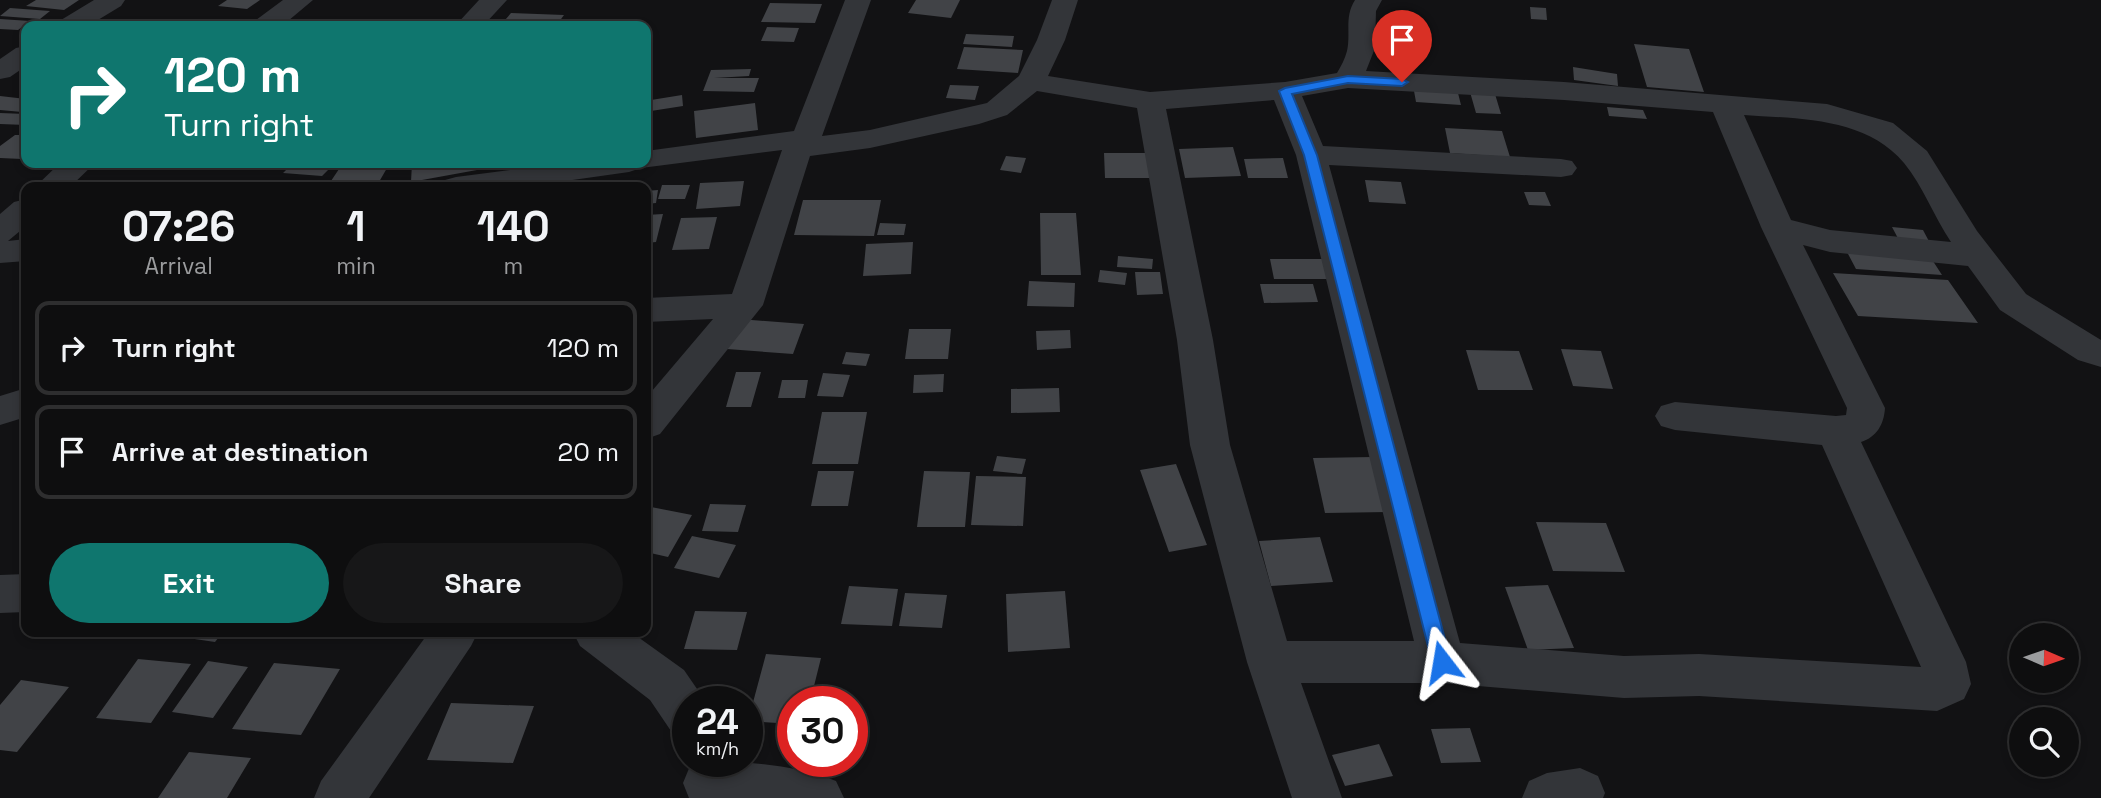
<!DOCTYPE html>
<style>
:root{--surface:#0e0e0f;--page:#171718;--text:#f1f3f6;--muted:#9b9c9e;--line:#2e2e2f;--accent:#0f766e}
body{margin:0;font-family:"Space Grotesk",sans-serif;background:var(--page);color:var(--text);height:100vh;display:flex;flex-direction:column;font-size:26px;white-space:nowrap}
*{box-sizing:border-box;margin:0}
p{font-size:23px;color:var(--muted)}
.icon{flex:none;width:38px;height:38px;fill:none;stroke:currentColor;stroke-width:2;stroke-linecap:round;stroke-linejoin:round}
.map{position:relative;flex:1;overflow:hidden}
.details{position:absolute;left:21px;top:182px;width:630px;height:455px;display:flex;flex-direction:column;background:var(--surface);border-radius:14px;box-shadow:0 4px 10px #0003,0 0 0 2px var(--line)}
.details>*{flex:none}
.guide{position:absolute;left:21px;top:21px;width:630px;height:147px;border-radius:14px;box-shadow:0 4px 10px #0003,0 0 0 2px var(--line);background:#0f766e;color:#fff;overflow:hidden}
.needle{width:46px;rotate:92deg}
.tools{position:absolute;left:2009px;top:623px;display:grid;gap:14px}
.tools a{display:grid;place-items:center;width:70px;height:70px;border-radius:50%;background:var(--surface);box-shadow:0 4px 10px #0003,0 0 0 2px var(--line);font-size:35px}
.speed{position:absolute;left:672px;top:686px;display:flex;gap:14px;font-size:35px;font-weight:700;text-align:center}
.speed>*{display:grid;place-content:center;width:91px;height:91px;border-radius:50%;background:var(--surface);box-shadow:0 4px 10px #0003,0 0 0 2px var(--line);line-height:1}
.speed small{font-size:18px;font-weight:400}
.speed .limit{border:10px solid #d22;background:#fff;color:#111}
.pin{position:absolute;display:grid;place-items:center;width:60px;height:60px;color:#fff;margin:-72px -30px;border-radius:50% 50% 50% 0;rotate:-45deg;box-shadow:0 0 7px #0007}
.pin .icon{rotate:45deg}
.me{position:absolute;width:77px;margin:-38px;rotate:346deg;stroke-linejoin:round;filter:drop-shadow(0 0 5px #0008)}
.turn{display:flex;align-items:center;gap:24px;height:147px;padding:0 28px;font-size:32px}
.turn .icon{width:91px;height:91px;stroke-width:2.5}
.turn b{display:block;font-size:49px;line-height:60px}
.eta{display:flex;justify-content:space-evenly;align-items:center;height:119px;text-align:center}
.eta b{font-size:42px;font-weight:600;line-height:49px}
.action{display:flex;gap:14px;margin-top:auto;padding:14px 28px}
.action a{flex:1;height:80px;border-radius:42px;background:var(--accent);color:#fff;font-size:28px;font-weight:600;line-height:80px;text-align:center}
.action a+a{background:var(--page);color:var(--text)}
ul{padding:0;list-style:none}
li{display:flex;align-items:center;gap:21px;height:94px;margin:0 14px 10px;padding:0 14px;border:4px solid var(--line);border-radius:14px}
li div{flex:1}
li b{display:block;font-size:26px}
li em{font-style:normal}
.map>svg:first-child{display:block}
</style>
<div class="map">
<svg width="2101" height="798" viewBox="0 0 2101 798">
<rect width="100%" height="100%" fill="#121214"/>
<path fill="#414347" d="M36,0H79L64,10L26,6Z
M227,0H260L247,9L218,6Z
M916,0H960L951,18L908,13Z
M770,3L822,4L815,23L761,22Z
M1530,7L1546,8L1547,20L1531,19Z
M10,8L50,11L40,19L0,16Z
M511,13L564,15L556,26H500Z
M0,19L30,21L18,30L0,29Z
M328,20L353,23L349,26H321Z
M767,27L799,28L794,42L761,41Z
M966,34L1014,36L1012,47L963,44Z
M1634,44L1689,49L1704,92L1647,87Z
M964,47L1023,50L1018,73L957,69Z
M1573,67L1617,74L1618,86L1574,80Z
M751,69L749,76L714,78H759L754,92L703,91L711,70Z
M950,85L979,86L975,100L946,98Z
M1414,91L1458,93L1461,105L1416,102Z
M1470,92L1495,94L1501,114L1476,113Z
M682,95L683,106L651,111V100Z
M0,96L26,99V109L22,112L0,110Z
M755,103L758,130L696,138L694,111Z
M1607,107L1643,110L1647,119L1609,116Z
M0,113L26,114V125L0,124Z
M1445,128L1502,131L1510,157L1450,153Z
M15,135H26V155L22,159L0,158V146Z
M1233,147L1241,176L1185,178L1179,149Z
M1104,153H1158L1160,178H1105Z
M1006,156L1026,158L1021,173L1000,170Z
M1283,158L1288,178H1248L1244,159Z
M293,163H335L322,176L283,173Z
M343,163H390L376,187H327Z
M412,163H488V168L411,182Z
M1365,180L1401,182L1406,204L1369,202Z
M744,181L740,206L696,209L700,183Z
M662,185H690L685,199H658Z
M658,190L656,203L646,204V191Z
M1524,192H1545L1551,206L1529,205Z
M803,200H881L874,236L794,235Z
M1040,213H1076L1081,275H1041Z
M663,214L656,242L646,243V215Z
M717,217L709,249L672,250L681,218Z
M880,223L906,224L904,235H877Z
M1892,227L1923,230L1932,247L1901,244Z
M913,242L911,274L863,276L866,244Z
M1847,252L1931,258L1942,275L1856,269Z
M1118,256L1153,259L1152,269L1117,267Z
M1270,259H1322L1327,279H1274Z
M1100,270L1127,273L1125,285L1098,282Z
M1135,272H1160L1163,294L1137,295Z
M1833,273L1948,280L1978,323L1858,316Z
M1029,281L1075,283L1074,307L1027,306Z
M1260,284H1313L1318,302L1264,303Z
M739,319L804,324L793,354L727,349Z
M909,329H951L948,359H905Z
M1070,330L1071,348L1037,350L1036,331Z
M1561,349L1601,351L1613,389L1573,386Z
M1466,350L1519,351L1533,390H1478Z
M846,352L870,354L866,366L842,364Z
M736,372H761L751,407H726Z
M823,373L850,375L843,397L817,396Z
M944,374L943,392L913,393L914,375Z
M782,380H808L805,398H778Z
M1059,388L1060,412L1011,413V389Z
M822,412H867L858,464H812Z
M997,456L1026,459L1022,474L993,471Z
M1373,457L1388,512L1325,513L1313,458Z
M1176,464L1207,545L1169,552L1140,470Z
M818,471H854L848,506H811Z
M924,471L970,472L965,527H917Z
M976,476L1026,477L1023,526L971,525Z
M710,504L746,505L738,532L702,531Z
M651,507L692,515L668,557L646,552V516Z
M1536,522L1606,523L1625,572L1553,571Z
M692,536L736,545L719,578L674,568Z
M1320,537L1333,582L1271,586L1259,541Z
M1548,585L1574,648L1528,650L1505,587Z
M849,586L898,589L892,626L841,624Z
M1065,591L1070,648L1008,652L1006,594Z
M905,593L947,595L942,628L899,626Z
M695,611L747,612L737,650L684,649Z
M147,632H223L215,642Z
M766,654L821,658L810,702H793V724L748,721Z
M138,659L191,664L151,723L96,718Z
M208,661L248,667L213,718L172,712Z
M274,663L340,669L301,735L232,729Z
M21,680L69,687L17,752L0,750V705Z
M451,703L534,706L513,763L427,760Z
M1470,728L1481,762L1441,763L1431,729Z
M1379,744L1393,776L1345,786L1332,755Z
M189,752L251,758L227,798H158Z"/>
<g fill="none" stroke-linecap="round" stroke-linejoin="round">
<path fill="#333539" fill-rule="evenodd" d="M94,0H125L121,6L88,26H57L61,20Z
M283,0H313L282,26H252L256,20Z
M479,0H507L483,26H455Z
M845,0H871L822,136L870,130L987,103L1019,76L1037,40L1052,0H1078L1065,40L1048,76L1150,92L1285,82L1337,73C1341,66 1345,59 1347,51C1351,33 1344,17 1355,0H1382L1376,11L1375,48L1366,71L1564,82L1827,104L1893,123L1927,151L1977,231L2026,294L2101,340V367L2078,360L2000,310L1968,266L1830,252L1803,245L1885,408C1884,424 1877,437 1861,442L1966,662L1971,684L1964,699L1937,711L1699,696L1624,698L1442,683H1301L1342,798H1292L1247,662L1190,445L1177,340L1137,108L1037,91L1007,115L979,124L870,148L810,156L763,305L660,434L646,439V398L713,319L646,322V298L732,294L782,150L641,168L629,172L523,187H440L445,180L456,177L563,163H646V151L794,131ZM1348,88L1564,100L1713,112L1761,227L1847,408L1846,415L1836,416L1675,402L1661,406L1655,416L1661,426L1675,430L1822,445L1921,667L1699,654L1624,656L1460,643L1329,165L1561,177L1572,175L1577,168L1572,161L1561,159L1323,146L1302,96ZM1274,100L1296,155L1414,641H1287L1230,445L1213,340L1166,109ZM1744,115C1799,119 1865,117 1904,163C1923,186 1934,217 1951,242L1830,230L1791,220Z
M26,46V66L10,77L0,79V59L16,48Z
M60,163H95L70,187H35Z
M26,199V226L8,241L26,239V261L0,263V214L14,202Z
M26,388V417L0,425V396Z
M26,574V612L0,613V575Z
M429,632H478L471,646L369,798H314L321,781Z
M573,632H631L684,670L706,702H688V737L671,731L650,700L580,646Z
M702,761C745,761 796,765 836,781L844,798H689L683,783L690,766Z
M1580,768L1598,776L1605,793L1603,798H1522L1529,781L1547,773Z"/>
</g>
<path fill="#1a73e8" stroke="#114b97" stroke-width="2" d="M1348,76L1402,79L1408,82L1402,86L1348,83L1292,94L1317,155L1451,662L1449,668L1442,671L1435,668L1432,662L1304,155L1279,91L1285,88Z"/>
</svg>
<div class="tools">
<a><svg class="needle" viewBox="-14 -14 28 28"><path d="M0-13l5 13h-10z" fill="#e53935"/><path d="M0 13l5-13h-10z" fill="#9b9c9e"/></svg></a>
<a><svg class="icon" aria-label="search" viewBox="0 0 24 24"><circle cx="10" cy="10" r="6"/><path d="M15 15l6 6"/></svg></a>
</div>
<div class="speed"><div>24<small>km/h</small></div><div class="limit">30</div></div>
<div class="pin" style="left:1402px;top:82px;background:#d93025"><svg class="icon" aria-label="arrive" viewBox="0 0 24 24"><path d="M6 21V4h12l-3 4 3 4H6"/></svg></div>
<svg class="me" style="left:1442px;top:662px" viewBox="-20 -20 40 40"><path d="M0-17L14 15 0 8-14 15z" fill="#1a73e8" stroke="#fff" stroke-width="4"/></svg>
<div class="guide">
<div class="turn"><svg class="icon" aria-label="right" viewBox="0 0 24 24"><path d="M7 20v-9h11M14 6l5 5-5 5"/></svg><div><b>120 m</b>Turn right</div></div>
</div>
<section class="details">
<div class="eta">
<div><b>07:26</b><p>Arrival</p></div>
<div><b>1</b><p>min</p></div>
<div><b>140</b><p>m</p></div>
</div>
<ul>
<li><svg class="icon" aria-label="right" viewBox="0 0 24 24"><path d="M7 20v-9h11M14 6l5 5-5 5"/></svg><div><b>Turn right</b></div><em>120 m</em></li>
<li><svg class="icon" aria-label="arrive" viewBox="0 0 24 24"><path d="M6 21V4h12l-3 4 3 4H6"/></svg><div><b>Arrive at destination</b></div><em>20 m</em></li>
</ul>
<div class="action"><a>Exit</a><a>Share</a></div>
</section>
</div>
